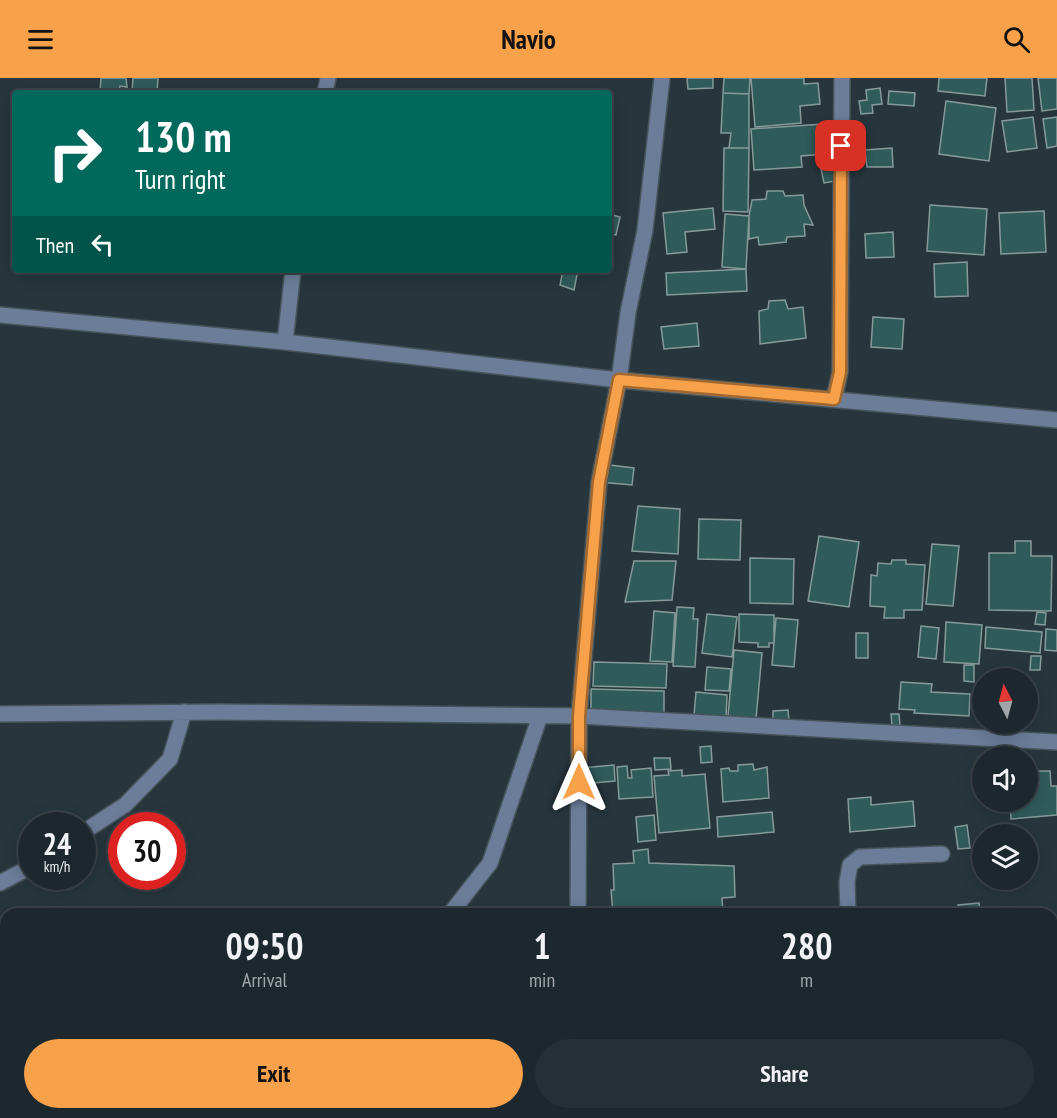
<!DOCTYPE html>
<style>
:root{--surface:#1d282e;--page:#253036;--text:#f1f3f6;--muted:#a0a6aa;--line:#3b444a;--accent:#f7a14a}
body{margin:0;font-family:"PT Sans Narrow",sans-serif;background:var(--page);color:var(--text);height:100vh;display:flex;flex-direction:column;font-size:22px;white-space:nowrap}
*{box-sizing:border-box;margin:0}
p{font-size:20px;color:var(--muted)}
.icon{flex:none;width:33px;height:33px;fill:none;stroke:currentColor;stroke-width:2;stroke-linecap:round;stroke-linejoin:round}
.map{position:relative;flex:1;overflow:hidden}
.panel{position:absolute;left:0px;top:830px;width:1058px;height:212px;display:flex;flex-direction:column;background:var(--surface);border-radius:18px 18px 0 0;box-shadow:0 3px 15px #0003,0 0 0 2px var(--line)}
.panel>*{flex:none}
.guide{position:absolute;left:12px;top:12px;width:600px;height:183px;border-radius:6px;box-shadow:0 3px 15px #0003,0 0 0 2px var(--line);background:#00695c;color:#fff;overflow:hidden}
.needle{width:39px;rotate:354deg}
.buttons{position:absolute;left:972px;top:590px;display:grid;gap:12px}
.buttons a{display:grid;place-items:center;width:66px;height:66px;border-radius:50%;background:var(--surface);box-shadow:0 3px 15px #0003,0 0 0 2px var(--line);font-size:30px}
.speed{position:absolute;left:18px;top:734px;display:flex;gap:12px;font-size:30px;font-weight:700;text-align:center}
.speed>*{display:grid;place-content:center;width:78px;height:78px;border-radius:50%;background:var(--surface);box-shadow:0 3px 15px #0003,0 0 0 2px var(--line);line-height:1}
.speed small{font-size:15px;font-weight:400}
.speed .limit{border:9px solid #d22;background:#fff;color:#111}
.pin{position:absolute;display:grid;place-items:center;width:51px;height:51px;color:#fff;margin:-26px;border-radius:12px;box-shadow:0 3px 9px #0006}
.me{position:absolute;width:66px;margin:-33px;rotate:0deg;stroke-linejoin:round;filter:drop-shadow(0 0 4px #0008)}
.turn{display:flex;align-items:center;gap:21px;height:126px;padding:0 24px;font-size:27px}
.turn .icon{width:78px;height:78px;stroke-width:2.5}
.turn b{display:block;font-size:42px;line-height:51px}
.then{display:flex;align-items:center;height:57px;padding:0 24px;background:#0003;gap:12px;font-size:22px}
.eta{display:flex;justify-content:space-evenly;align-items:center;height:102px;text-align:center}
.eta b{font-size:36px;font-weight:600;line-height:42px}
.action{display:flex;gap:12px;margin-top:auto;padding:12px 24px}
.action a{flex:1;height:69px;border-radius:36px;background:var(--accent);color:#111;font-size:24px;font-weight:600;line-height:69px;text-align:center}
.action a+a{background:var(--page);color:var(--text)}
header{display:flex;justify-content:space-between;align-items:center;height:78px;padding:0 24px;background:var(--accent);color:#111;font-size:27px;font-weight:600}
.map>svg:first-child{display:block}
</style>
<header><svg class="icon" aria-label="menu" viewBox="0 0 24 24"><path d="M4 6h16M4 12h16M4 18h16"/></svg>Navio<svg class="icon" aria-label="search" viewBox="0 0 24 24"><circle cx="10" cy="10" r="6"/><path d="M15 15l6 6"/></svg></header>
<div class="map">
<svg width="1057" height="1040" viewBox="0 0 1057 1040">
<rect width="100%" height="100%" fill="#27363d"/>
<path fill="#305b5b" stroke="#869a9a" stroke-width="1.5" d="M101,0H126L127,9L120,8L119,15H100Z
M133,0H158L157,15H132Z
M687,0H713V10L688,11Z
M724,0H750L749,16L723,15Z
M751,0H804V6L818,5L820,26L800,28L801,45L755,49Z
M939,0H987L985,18L938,13Z
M1005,0H1032L1034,32L1007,34Z
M1038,0H1057V31L1042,33Z
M880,10L882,26L872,27L873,35L861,36L859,23L867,22L866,12Z
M889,13L915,15L914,28L888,26Z
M723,15L749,16V70H729L731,55H721Z
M946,23L996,30L989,83L939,76Z
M1033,39L1037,70L1007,74L1002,43Z
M1057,39V68L1047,70L1043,41Z
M823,46L825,76L801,78L802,89L754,92L751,51Z
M724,70H749L748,134L723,133Z
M892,70L893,89H867L865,72Z
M833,89L836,103L824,105L821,91Z
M767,113H783L785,118L803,117L804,127L813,147L804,146L805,158L787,159L786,164L759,167L758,159L749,161V138L752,122L766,121Z
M930,127L987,131L984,177L927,173Z
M713,130L715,151L685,154L687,174L667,176L663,135Z
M1044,133L1046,174L1001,176L999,135Z
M609,136L620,139L616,157L609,156Z
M725,136L749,138L746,191L722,189Z
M893,154L894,179L866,180L865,156Z
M967,184L968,218L935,219L934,186Z
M746,191L747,213L667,217L666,195Z
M563,192H578L574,212L560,207Z
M785,222L788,231L803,229L806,260L760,266L759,233L768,231L769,223Z
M873,239L904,241L902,271L871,269Z
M697,245L699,268L664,271L661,249Z
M601,386L634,390L632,407L599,404Z
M638,428L680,431L678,476L632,473Z
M699,441L741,442L740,482L698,481Z
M819,458L859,464L849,529L808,523Z
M1015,463H1031V478H1052L1051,533L989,532V475H1015Z
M932,466L959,468L953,528L926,526Z
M750,480L794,481L793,526L750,525Z
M892,482H906V486L925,487L922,532H904V540H884L885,529L870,528L871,497L877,498L878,485L891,486Z
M634,483H676L672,522L625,524Z
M677,529L694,530L693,541H698L695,589L673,588Z
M654,533L675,535L672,584L650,583Z
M1037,534L1046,535L1045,547L1035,546Z
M707,536L737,539L732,579L702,575Z
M739,536L774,537V565H769V569H758V565L739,564Z
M776,540L798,542L794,589L772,587Z
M946,544L982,547L979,586L944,584Z
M921,548L939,550L936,581L918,579Z
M986,549L1042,554L1040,575L985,570Z
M1046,551L1057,552V573L1045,572Z
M856,555H868V580H856Z
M734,572L762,575L756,641L728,638Z
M1031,578H1041L1040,592H1030Z
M594,584L667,586L666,610L593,608Z
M964,587H974V604L964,603Z
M707,589L731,591L729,613L705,612Z
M901,604L932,606L931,614L970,616L969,638L914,635L915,632L899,631Z
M591,611L664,613V635L591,633Z
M696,614L727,617L726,639L694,637Z
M788,632L789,643L773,644V633Z
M891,636H899L900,647H892Z
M711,668L712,684L701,685L700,669Z
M654,680H670L671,691L655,692Z
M753,686L754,692L767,689L769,720L723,724L721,691L729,690L730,693H738V687Z
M614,687L615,703L582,706L581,690Z
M627,688L628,700H632L631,692L651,690L653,719L619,721L617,689Z
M682,692V698L705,696L710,750L659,755L654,698L669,697L668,693Z
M1038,693H1050L1051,708H1057V737L1011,741L1010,723H1028V705H1039Z
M871,719V727L913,723L915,748L850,754L848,721Z
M772,734L774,754L718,759L717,739Z
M654,737L656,762L638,764L636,739Z
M967,747L970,770L958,771L955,749Z
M648,771L649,785L734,788L735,819L722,820L723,836H613L611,812H614L613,786L634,785L633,773Z
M979,825L980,836H959L958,827Z"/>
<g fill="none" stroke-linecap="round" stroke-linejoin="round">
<g stroke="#46545a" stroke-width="18">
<path id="minor" d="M325,15L328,0
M293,192L285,264L619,302L1057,342
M0,237L285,264
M834,321L840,294L842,0
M0,636L222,634L579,638L1057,664
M82,755L125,727L170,681L184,634
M0,805L32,788
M450,836L490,785L540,638
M578,836L579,638L599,404L619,302L628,235L645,152L662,0
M848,836L847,804L850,787L860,779L942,776
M0,1030H6
M851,1035V1040
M585,1040V1035"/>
</g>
<use href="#minor" stroke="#6b7d99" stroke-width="15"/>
</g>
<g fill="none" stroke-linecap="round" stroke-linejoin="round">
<g stroke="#a16930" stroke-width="15">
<path id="route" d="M579,704V638L599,404L619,302L834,321L840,294L841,68"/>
</g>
<use href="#route" stroke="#f7a14a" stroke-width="10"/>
</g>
</svg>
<div class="buttons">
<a><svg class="needle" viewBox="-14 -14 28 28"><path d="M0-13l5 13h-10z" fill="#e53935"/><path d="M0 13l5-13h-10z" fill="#a0a6aa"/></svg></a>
<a><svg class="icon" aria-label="sound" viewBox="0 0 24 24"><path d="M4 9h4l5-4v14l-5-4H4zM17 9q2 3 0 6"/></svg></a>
<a><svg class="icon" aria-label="layers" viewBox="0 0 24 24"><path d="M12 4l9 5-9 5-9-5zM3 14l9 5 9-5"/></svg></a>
</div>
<div class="speed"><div>24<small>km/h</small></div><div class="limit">30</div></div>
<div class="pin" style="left:841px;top:68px;background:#d93025"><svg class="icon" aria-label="arrive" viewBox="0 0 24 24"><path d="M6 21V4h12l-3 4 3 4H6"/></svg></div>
<svg class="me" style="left:579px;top:704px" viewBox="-20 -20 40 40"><path d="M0-17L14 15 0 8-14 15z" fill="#f7a14a" stroke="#fff" stroke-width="4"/></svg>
<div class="guide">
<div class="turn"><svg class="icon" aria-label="right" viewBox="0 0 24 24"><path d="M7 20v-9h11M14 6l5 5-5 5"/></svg><div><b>130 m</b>Turn right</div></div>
<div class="then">Then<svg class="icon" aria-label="left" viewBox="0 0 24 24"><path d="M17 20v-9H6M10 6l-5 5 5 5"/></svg></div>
</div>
<section class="panel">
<div class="eta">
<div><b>09:50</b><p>Arrival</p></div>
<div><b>1</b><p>min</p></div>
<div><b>280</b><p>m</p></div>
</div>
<div class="action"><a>Exit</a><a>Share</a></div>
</section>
</div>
